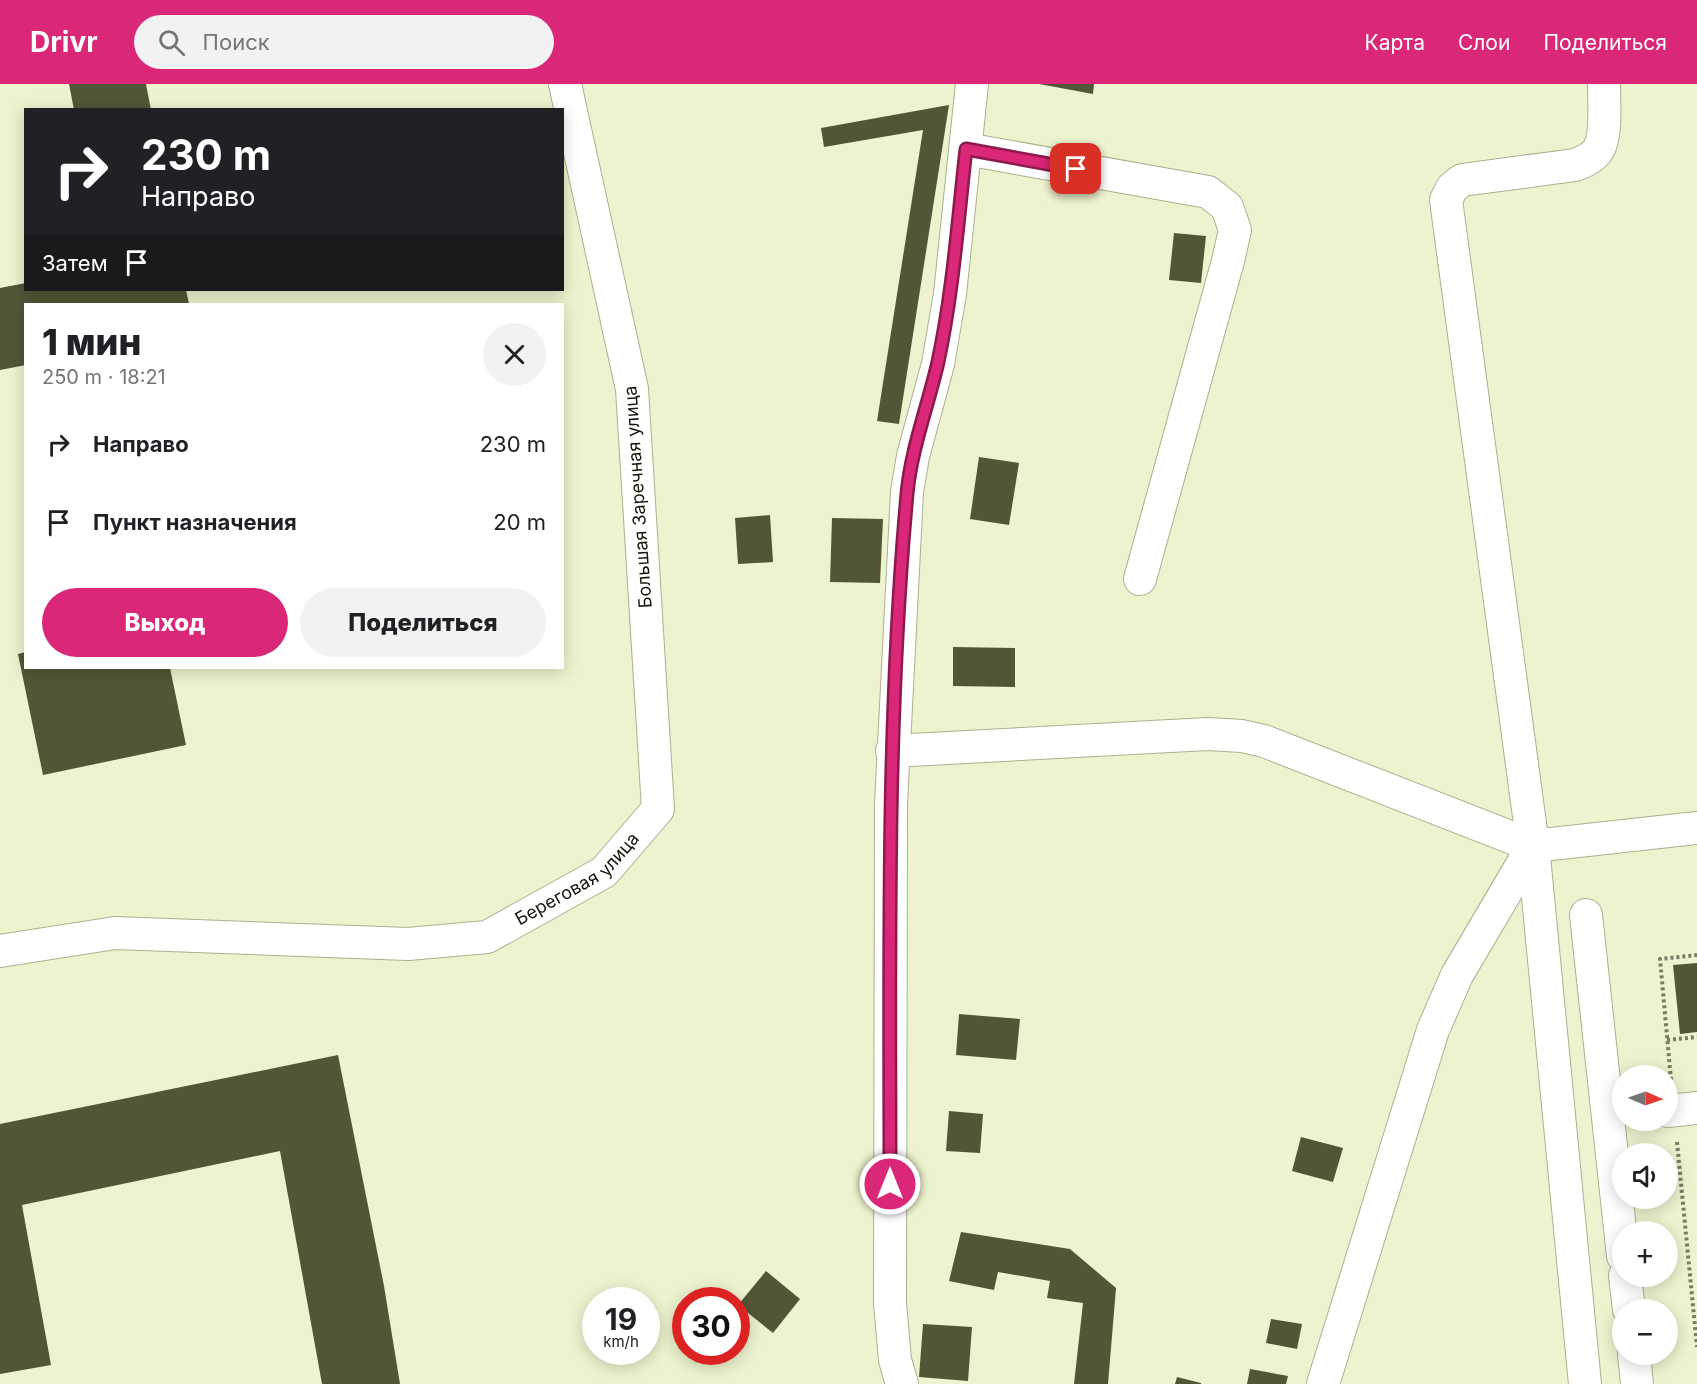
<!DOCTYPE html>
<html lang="ru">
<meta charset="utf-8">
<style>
:root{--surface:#fff;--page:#f2f2f2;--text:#202124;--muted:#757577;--accent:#db2777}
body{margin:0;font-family:Inter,sans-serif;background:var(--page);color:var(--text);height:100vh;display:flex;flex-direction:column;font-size:22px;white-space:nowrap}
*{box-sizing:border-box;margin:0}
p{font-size:20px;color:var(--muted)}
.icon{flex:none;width:33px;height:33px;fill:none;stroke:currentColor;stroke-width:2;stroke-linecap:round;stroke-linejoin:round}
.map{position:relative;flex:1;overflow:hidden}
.drawer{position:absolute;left:24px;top:219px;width:540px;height:366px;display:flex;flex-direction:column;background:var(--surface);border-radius:0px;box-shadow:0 3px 15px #0003}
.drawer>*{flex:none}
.banner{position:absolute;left:24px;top:24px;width:540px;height:183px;border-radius:0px;box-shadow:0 3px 15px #0003;background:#202124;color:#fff;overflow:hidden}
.needle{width:39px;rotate:92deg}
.tools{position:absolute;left:1612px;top:981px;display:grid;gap:12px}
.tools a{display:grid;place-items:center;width:66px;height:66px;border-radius:50%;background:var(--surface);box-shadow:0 3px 15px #0003;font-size:30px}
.speed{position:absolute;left:582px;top:1203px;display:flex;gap:12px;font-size:30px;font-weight:700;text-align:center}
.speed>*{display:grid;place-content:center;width:78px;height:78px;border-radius:50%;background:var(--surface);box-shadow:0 3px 15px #0003;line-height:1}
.speed small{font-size:15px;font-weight:400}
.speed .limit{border:9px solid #d22;background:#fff;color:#111}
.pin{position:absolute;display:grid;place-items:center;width:51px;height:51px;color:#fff;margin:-26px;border-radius:12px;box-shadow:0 3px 9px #0006}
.me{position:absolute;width:66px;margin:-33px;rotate:0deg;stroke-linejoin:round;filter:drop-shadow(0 0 4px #0008)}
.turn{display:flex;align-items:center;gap:21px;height:126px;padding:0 18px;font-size:27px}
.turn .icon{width:78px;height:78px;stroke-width:2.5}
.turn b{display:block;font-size:42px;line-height:51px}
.then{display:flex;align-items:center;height:57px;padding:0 18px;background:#0003;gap:12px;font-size:22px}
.round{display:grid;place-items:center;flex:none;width:63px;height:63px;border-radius:32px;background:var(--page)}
.summary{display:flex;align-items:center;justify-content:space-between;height:102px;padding:0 18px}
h1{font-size:36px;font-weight:800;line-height:45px}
.primary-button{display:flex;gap:12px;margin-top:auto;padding:12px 18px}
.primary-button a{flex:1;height:69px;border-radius:36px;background:var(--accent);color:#fff;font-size:24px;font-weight:800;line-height:69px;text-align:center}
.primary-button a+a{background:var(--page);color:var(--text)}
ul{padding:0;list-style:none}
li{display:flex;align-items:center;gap:18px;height:78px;padding:0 18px}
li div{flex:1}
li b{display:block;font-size:22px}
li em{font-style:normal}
header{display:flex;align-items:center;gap:36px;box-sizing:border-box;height:84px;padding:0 30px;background:var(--accent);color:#fff}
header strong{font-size:28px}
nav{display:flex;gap:33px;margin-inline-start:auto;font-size:21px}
.search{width:420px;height:54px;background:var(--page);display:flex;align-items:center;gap:15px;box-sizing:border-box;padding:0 21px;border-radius:33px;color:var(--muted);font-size:22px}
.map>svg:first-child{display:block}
</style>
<header>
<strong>Drivr</strong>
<div class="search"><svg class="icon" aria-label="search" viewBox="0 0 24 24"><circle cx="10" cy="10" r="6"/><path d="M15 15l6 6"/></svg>Поиск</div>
<nav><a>Карта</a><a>Слои</a><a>Поделиться</a></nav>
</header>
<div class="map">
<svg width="1697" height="1300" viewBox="0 0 1697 1300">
<rect width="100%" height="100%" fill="#edf3ce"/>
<path fill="#525636" d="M69,0H146L151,26H74Z
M1039,0H1094L1093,10Z
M949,21L899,340L877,337L923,46L824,63L821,44Z
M1174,149L1206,152L1201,199L1169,196Z
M26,199V206H186L189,220H26V281L0,286V204Z
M979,373L1019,379L1009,441L970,435Z
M770,431L773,478L738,480L735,434Z
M832,434L883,435L880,499L830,498Z
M953,563L1015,564V603L953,602Z
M26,568V584H170L186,661L43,691L18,570Z
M1697,879V948L1680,950L1673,881Z
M959,930L1020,935L1016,976L956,971Z
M338,971L384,1202L400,1300H322L280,1067L22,1121L51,1281L0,1290V1040Z
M949,1027L983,1030L980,1069L946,1067Z
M1301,1053L1343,1064L1333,1098L1292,1087Z
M961,1148L1070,1165L1116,1204L1108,1300H1074L1083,1219L1047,1214L1050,1197L998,1188L994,1206L949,1197Z
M766,1187L800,1215L773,1249L738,1221Z
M1271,1235L1302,1240L1297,1265L1266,1259Z
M923,1240L972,1243L968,1297L919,1293Z
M1250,1285L1288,1292L1286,1300H1247Z
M1177,1293L1201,1299V1300H1175Z"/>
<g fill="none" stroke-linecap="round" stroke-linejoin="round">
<g stroke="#acb08d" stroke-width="34">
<g id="minor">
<path d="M966,65L1208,108L1227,123L1235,146L1228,177L1140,495"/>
<path d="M892,667L1208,650L1242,652L1264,657L1533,762L1697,744"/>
<path d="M1586,831L1623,1172"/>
<path id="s1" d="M0,867L115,849L408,860L487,853L604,788L658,725L632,305L565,0"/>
<path d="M1668,1027L1697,1024"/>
<path d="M1625,1192L1629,1226"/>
<path d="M1634,1270L1637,1300"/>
<path d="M902,1300L895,1276L890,1219L891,720L907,408L913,372L938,280L950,210L972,0"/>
<path d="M1323,1300L1433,946L1457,891L1533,762"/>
<path d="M1585,1300L1533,762L1446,116L1452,104L1462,96L1575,81C1583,78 1593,74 1598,66C1607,53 1604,17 1604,0"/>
</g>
</g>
<path stroke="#797c64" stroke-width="4" stroke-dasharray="3 3" stroke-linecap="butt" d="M1667,956L1697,953
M1671,996L1660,875L1697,871
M1677,1058L1697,1263"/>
<use href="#minor" stroke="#fff" stroke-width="32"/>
</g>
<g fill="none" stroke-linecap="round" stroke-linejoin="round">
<g stroke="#8e194d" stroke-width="15">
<path id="route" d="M890,1100C890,870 886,640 907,410C911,365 928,322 938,278C953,208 958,136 966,65L1076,85"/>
</g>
<use href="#route" stroke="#db2777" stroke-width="10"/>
</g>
<g text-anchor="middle" stroke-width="6" stroke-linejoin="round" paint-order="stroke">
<g font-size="18" fill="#16170a" stroke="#fff">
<text transform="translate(638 413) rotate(-94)" y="6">Большая Заречная улица</text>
<text dy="6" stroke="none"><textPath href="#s1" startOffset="597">Береговая улица</textPath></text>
</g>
</g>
</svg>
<div class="tools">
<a><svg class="needle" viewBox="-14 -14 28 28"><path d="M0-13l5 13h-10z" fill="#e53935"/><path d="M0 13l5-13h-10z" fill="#757577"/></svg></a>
<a><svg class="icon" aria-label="sound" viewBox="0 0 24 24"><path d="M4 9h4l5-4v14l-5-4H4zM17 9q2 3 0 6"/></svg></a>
<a>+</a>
<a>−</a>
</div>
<div class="speed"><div>19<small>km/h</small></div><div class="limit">30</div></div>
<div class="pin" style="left:1076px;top:85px;background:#d93025"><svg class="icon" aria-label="arrive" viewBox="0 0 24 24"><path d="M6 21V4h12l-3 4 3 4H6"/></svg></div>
<svg class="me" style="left:890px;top:1100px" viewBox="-20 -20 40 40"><circle r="17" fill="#db2777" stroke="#fff" stroke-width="3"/><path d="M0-11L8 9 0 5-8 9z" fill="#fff"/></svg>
<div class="banner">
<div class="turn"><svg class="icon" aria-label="right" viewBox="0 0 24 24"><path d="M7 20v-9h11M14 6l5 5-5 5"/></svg><div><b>230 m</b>Направо</div></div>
<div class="then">Затем<svg class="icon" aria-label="arrive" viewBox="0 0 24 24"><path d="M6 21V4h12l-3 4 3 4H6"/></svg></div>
</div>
<section class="drawer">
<div class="summary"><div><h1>1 мин</h1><p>250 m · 18:21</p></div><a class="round"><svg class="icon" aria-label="close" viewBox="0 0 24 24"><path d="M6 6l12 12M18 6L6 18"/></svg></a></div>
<ul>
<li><svg class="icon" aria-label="right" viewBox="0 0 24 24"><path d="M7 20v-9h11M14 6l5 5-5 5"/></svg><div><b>Направо</b></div><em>230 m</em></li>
<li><svg class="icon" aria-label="arrive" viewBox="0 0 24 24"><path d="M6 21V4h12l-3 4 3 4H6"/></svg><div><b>Пункт назначения</b></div><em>20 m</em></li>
</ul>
<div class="primary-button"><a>Выход</a><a>Поделиться</a></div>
</section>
</div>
